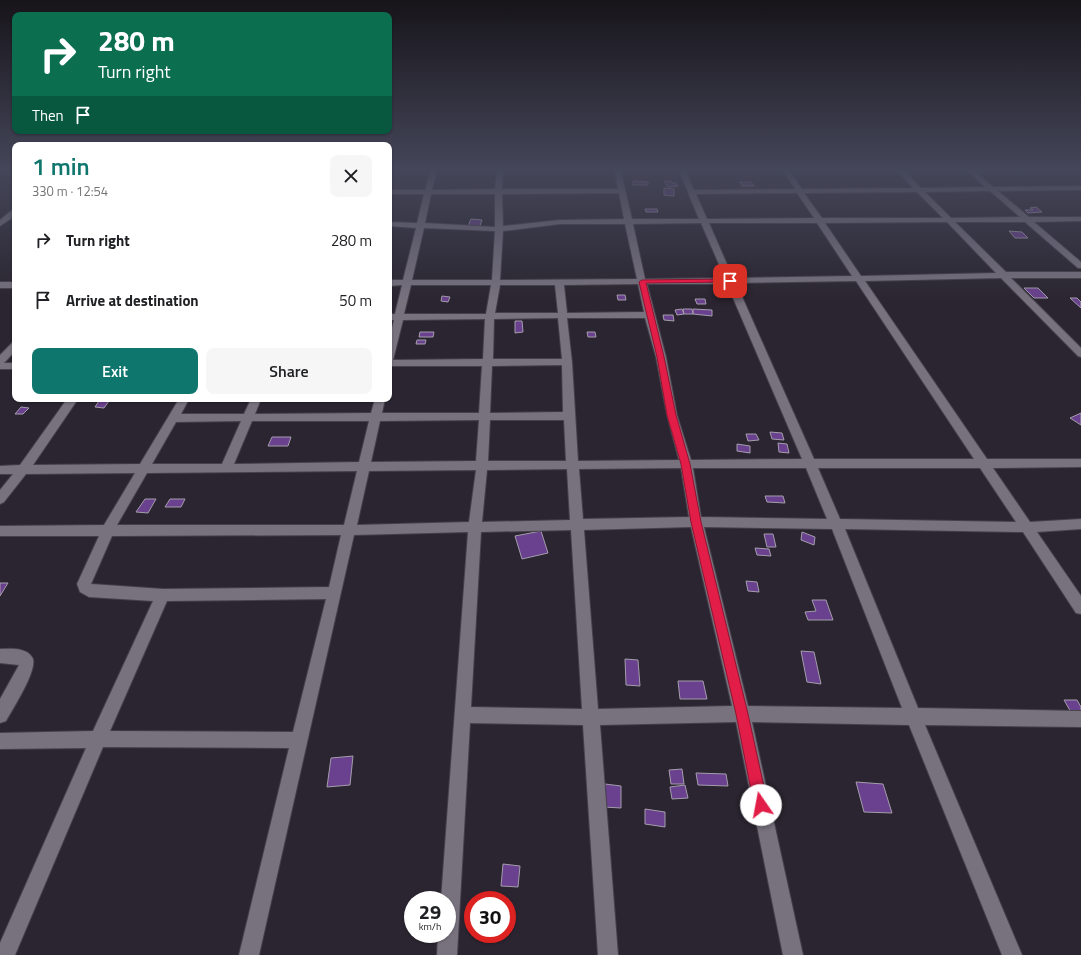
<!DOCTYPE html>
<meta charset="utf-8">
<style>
:root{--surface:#fff;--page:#f6f6f6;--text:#202124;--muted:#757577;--accent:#0f766e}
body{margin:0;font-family:"Titillium Web",sans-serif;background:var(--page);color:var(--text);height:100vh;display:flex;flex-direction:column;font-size:15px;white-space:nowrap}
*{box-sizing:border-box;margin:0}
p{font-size:13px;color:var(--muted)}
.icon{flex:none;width:22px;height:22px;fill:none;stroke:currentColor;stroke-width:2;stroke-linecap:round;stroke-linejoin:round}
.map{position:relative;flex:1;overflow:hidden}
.side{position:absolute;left:12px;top:142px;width:380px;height:260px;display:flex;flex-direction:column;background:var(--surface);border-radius:8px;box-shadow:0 1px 3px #0004}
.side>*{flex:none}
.guide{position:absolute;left:12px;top:12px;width:380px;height:122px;border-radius:8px;box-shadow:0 1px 3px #0004;background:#0b6e4f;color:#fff;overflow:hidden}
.speed{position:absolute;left:404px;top:891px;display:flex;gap:8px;font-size:20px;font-weight:700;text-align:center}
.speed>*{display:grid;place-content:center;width:52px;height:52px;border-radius:50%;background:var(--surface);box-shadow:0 1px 3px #0004;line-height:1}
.speed small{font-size:10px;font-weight:400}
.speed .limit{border:6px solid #d22;background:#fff;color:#111}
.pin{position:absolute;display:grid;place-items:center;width:34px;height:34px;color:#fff;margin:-17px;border-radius:8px;box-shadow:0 2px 6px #0006}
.me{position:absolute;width:44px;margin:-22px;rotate:348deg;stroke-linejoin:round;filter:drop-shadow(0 0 3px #0008)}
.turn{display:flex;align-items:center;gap:14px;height:84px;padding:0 20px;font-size:18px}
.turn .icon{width:52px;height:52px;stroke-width:2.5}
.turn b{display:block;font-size:28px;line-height:34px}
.then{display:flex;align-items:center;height:38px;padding:0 20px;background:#0003;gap:8px;font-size:15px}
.round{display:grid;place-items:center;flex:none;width:42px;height:42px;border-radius:8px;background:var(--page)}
.summary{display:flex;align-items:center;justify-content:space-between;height:68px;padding:0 20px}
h1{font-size:24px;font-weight:600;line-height:30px;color:var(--accent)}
.action{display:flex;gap:8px;margin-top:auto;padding:8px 20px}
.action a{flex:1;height:46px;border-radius:8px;background:var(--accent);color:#fff;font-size:16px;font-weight:600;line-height:46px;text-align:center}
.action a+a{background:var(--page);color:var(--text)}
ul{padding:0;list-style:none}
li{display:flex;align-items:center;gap:12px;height:60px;padding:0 20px}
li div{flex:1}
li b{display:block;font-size:15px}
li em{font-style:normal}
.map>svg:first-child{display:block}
</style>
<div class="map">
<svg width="1081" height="955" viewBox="0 0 1081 955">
<rect width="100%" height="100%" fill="#2a2530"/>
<path fill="#6a418e" stroke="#a49eab" d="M633,181L648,182V185H633Z
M664,181H671L672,183H676L678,186L668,187Z
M740,182H751L754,186H742Z
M664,188L674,189V196L664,195Z
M1036,207L1042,212L1028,213L1025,210H1033L1030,208Z
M645,209H657L658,212H646Z
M471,219L482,220L480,226H468Z
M1009,231L1022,232L1028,238H1015Z
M1024,288H1038L1048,298H1034Z
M617,295H625L626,300H618Z
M442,296L450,297L448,302L441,301Z
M1070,298H1077L1081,302V308Z
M695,299H705L706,304H697Z
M682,309L684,314L677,315L675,310Z
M683,309H692L693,314H684Z
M693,309L712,310V316L693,314Z
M663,315H673L674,321L664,320Z
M515,321H522L523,332L515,333Z
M420,332H434L433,337H419Z
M587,332H595L596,337H588Z
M417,340H426L425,344H416Z
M99,401H109L104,408L95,407Z
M21,407L29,408L23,414H15Z
M1081,413V425L1070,418Z
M770,432L782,433L784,440L772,439Z
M746,434H756L759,440L748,441Z
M272,437H291L288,446H268Z
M778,443L787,444L789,453L779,452Z
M737,444L750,446V453L737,451Z
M765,496H783L785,503L767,502Z
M145,499H156L148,513L136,512Z
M170,499H185L181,507H165Z
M541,531L548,553L522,559L515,536Z
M802,532L815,537L814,545L801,540Z
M764,534H773L776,547H767Z
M755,548L769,549L771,556L757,555Z
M746,581L757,582L759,592L748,591Z
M0,583H8L0,596Z
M812,600H826L833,620H808L805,612L816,611Z
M801,651L814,652L821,684L807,682Z
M625,659L638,660L640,686L626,685Z
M678,681H703L707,699H680Z
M1064,700H1077L1081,707V713L1072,714Z
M353,756L350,785L327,787L331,758Z
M682,769L684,784H671L669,770Z
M696,773L726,774L728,786L698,785Z
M856,782L883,784L892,813L864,812Z
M605,784L621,786V808L604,807Z
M685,785L688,798L672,799L670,787Z
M645,809L665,812V827L645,824Z
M503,864L520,866L518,887L501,886Z"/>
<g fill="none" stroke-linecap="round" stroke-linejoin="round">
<g stroke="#45404a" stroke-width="2">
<path id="minor" d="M431,168H437L432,190L495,189L497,168H503L502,189H618L614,168H620L632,219H699L678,168H684L694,190L795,189L781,168H787L802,189L913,188L895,168H902L921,188L985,187L964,168H971L993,187L1081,186V190L998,191L1029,217H1081V221L1034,222L1081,262V268H1078L1025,222H955L1006,272H1081V278H1011L1081,348V357L1078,356L1001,278L865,281L987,459H1081V467L993,468L1030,522L1081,519V529L1037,532L1081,596V614L1076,613L1023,532L845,529L918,708L1081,711V727L925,725L1022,955H1002L909,725L752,722L803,955H783L736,722L600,725L618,955H598L583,725L470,723L457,955H437L438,934H447V900H441L468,532L354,535L259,955H239L289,748L103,747L15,955H0V943L86,748L0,749V733L93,731L153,601L89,597L80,592L77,584L99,536H0V526L104,525L135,473L26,474L4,502L0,504V490L13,474H0V466L20,465L67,399H78L33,465L140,464L179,399H189L181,414H244L251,399H261L255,414L371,413L375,399H385L382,413H479L482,366H389V339L394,320H389V314H395L402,285L389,286V280H403L416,228L389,226V222L417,223L424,194H389V190H425ZM990,191L1020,217L951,218L925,192ZM917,192L943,218H822L804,193ZM619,193L624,219L560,220L503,226L502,194ZM797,193L814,218L707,219L696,194ZM431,194H495V227L425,223ZM947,222L996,273L861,276L825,223ZM701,223L725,278L645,279L633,224ZM709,223H817L852,276L733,278ZM560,224H625L637,279L500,280L503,231ZM424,228L495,231L492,280H412ZM856,281L974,459H814L736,283ZM638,284L644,312L567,313L564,285ZM647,284H727L802,459L691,460L677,415L666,357ZM411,285H491L486,314H404ZM500,285H555L558,313H495ZM558,318L562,359H493L494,319ZM567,318H645L656,357L667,415L679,460L578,461L572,362ZM485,319L483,359L393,360L403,320ZM562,365L563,412L490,413L492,366ZM479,420L476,461L371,462L380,421ZM490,420H564L566,461H488ZM241,421L222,464H152L176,422ZM252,421H369L359,462L234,464ZM681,468L689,517L583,519L579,469ZM693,468H806L827,519L701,517ZM818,468H980L1016,522L840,519ZM567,469L570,520L482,522L487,470ZM476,470L469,522L357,525L369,471ZM357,471L344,525H117L147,473ZM691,527L732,706L598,709L584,530ZM704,527L832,529L902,708L748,706ZM571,530L582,709L471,707L481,532ZM341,535L329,587L163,589L91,584L112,536ZM326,599L293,732L110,731L167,601Z
M12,210H15V216L0,226V220Z
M0,282H15V288H0Z
M15,342V351L4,363H15V369H0V355L12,343Z
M0,649C11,649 25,647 32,657C40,667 12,710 6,721L0,723V699L19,665L0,663Z"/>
</g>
<use href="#minor" fill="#78727f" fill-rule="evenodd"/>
</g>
<linearGradient id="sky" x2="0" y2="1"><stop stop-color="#17141a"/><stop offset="0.56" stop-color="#444659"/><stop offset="1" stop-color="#444659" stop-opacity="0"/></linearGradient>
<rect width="1081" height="302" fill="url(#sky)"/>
<path fill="#e11d48" stroke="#92132f" d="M730,279L732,280V282L646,283L664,357L676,415L690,464L701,522L748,714L768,805L766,809L761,811L756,809L754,805L736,714L691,522L681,464L667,415L657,357L639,282L642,280Z"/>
</svg>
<div class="speed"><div>29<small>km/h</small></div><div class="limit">30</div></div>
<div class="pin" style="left:730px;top:281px;background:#d93025"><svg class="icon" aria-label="arrive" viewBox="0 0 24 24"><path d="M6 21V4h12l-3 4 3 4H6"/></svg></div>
<svg class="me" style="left:761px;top:805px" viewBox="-20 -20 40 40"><circle r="19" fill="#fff"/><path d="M0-13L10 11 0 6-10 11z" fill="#e11d48"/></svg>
<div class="guide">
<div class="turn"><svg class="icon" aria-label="right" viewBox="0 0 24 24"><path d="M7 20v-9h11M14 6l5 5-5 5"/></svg><div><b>280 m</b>Turn right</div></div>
<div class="then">Then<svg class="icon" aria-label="arrive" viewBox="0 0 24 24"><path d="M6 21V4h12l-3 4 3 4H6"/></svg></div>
</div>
<section class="side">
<div class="summary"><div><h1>1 min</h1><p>330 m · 12:54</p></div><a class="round"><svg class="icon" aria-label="close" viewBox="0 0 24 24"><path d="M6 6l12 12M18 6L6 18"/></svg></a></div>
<ul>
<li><svg class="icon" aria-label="right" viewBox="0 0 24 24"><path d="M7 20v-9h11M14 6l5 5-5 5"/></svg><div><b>Turn right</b></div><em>280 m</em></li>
<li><svg class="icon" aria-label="arrive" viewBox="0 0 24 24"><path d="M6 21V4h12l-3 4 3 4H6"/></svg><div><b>Arrive at destination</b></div><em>50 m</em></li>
</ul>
<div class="action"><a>Exit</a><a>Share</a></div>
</section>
</div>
